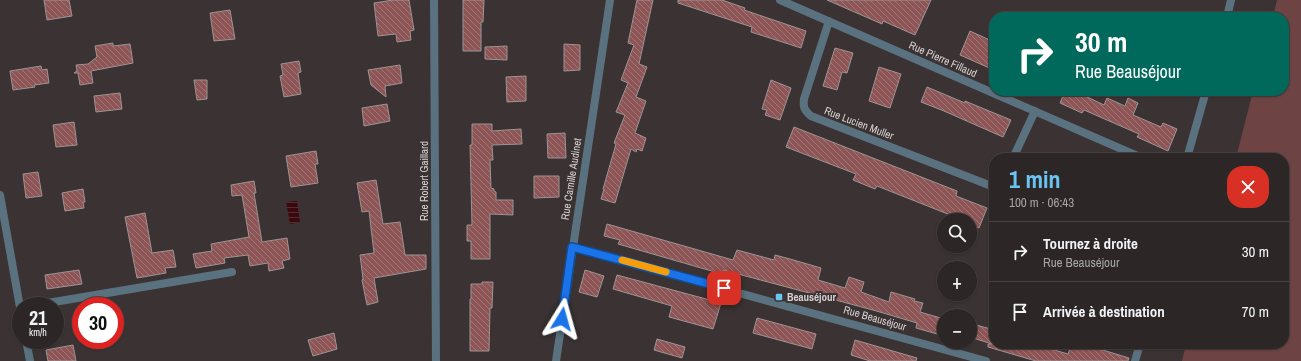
<!DOCTYPE html>
<html lang="fr">
<meta charset="utf-8">
<style>
:root{--surface:#2c2626;--page:#383232;--text:#f1f3f6;--muted:#a6a5a7;--line:#484343;--accent:#69c4f1}
body{margin:0;font-family:"Archivo Narrow",sans-serif;background:var(--page);color:var(--text);height:100vh;display:flex;flex-direction:column;font-size:15px;white-space:nowrap}
*{box-sizing:border-box;margin:0}
p{font-size:13px;color:var(--muted)}
.icon{flex:none;width:22px;height:22px;fill:none;stroke:currentColor;stroke-width:2;stroke-linecap:round;stroke-linejoin:round}
.map{position:relative;flex:1;overflow:hidden}
.drawer{position:absolute;left:989px;top:153px;width:300px;height:196px;display:flex;flex-direction:column;background:var(--surface);border-radius:16px;box-shadow:0 1px 3px #0004,0 0 0 1px var(--line)}
.drawer>*{flex:none}
.banner{position:absolute;left:989px;top:12px;width:300px;height:84px;border-radius:16px;box-shadow:0 1px 3px #0004,0 0 0 1px var(--line);background:#00695c;color:#fff;overflow:hidden}
.controls{position:absolute;left:937px;top:213px;display:grid;gap:8px}
.controls a{display:grid;place-items:center;width:40px;height:40px;border-radius:50%;background:var(--surface);box-shadow:0 1px 3px #0004,0 0 0 1px var(--line);font-size:20px}
.speed{position:absolute;left:12px;top:297px;display:flex;gap:8px;font-size:20px;font-weight:700;text-align:center}
.speed>*{display:grid;place-content:center;width:52px;height:52px;border-radius:50%;background:var(--surface);box-shadow:0 1px 3px #0004,0 0 0 1px var(--line);line-height:1}
.speed small{font-size:10px;font-weight:400}
.speed .limit{border:6px solid #d22;background:#fff;color:#111}
.pin{position:absolute;display:grid;place-items:center;width:34px;height:34px;color:#fff;margin:-17px;border-radius:8px;box-shadow:0 2px 6px #0006}
.me{position:absolute;width:44px;margin:-22px;rotate:8deg;stroke-linejoin:round;filter:drop-shadow(0 0 3px #0008)}
.turn{display:flex;align-items:center;gap:14px;height:84px;padding:0 20px;font-size:18px}
.turn .icon{width:52px;height:52px;stroke-width:2.5}
.turn b{display:block;font-size:28px;line-height:34px}
.round{display:grid;place-items:center;flex:none;width:42px;height:42px;border-radius:16px;background:var(--page)}
.head{display:flex;align-items:center;justify-content:space-between;height:68px;padding:0 20px}
h1{font-size:24px;font-weight:700;line-height:30px;color:var(--accent)}
ul{padding:0;list-style:none}
li{display:flex;align-items:center;gap:12px;height:60px;padding:0 20px;border-top:1px solid var(--line)}
li div{flex:1}
li b{display:block;font-size:15px}
li em{font-style:normal}
.map>svg:first-child{display:block}
</style>
<div class="map">
<svg width="1301" height="361" viewBox="0 0 1301 361">
<defs>
<pattern id="water-rules" width="6" height="5" patternUnits="userSpaceOnUse"><rect width="6" height="5" fill="#3a090f"/><path d="M0 2.5h6" fill="none" stroke="#562c31"/></pattern>
<pattern id="building-back-hatch" width="6" height="6" patternUnits="userSpaceOnUse"><rect width="6" height="6" fill="#8d5556"/><path d="M-1 5l2 2M0 0l6 6M5-1l2 2" fill="none" stroke="#a17475"/></pattern>
</defs>
<rect width="100%" height="100%" fill="#3b3333"/>
<path fill="#6e4344" d="M1277,0H1301V361H1182L1186,344H1284V158H1236L1253,91H1284V17H1273Z"/>
<path fill="url(#water-rules)" d="M297,201L300,222L290,224L286,202Z"/>
<path fill="url(#building-back-hatch)" stroke="#9d9494" d="M44,0H69L72,16L47,20Z
M393,0H409L414,30L410,31L411,40L397,42L396,34L378,36L374,3Z
M463,0H484L483,22H481V51H463Z
M637,0H653L639,64L647,67L636,97L646,101L635,133L646,138L642,151L637,149L636,152L631,149L615,203L601,199L604,189H603L616,144L614,143L625,115L616,112L628,83L621,80L634,45L628,43Z
M678,0H722L745,8L744,10L806,31L801,48L751,32L752,27L678,3Z
M827,0H931L915,35L883,21L882,24Z
M230,10L235,39L214,41L210,13Z
M970,31L994,42V70L960,55Z
M113,43V46L130,44L133,63L91,71L93,83L80,85L78,73H74L77,71L76,65L88,64L97,57L95,46Z
M564,44L580,45V70L564,71Z
M507,46V60L485,59V47Z
M835,48L853,53L847,73L842,72L837,90L823,86Z
M299,61L301,72L298,73L301,94L284,97L280,76L283,75L281,64Z
M400,65L402,83L385,86L386,97L371,85L368,70Z
M41,66L42,70L47,69L49,83L34,85L35,87L13,90L10,71Z
M879,67L901,74L890,108L869,101Z
M526,76V101L507,102L506,77Z
M194,80H207V99L197,100Z
M771,80L791,88L780,120L765,115L767,110L762,109Z
M927,87L965,103V101L1011,120L1003,137L944,111L921,102Z
M1065,91H1084L1083,95L1104,105L1107,98L1125,106L1128,98L1138,103L1133,115L1161,127L1163,123L1177,129L1168,151L1137,137L1139,134L1084,110L1082,113L1060,103Z
M120,93L122,109L96,112L94,96Z
M387,104L390,121L364,126L362,108Z
M74,122L77,145L56,147L53,125Z
M472,124H492V131L521,129L522,144L492,145L493,160H490L491,188L494,189V191L496,192V200H513V215L490,214V259H471V241H467V225H472L470,145H472Z
M794,127L957,191L956,196L987,208L979,228L970,224V220H963L877,186L875,189L853,180L856,174L786,147Z
M565,133L566,158H548L547,134Z
M316,151L318,164H315L318,183L291,187L286,156Z
M38,172L42,196L26,198L23,174Z
M534,176H559V197L534,198Z
M376,180L383,224L400,222L405,255H426V269L374,278L378,302L367,305L362,280L363,279L360,255L374,253L369,211L362,212L357,183Z
M254,181L256,193H254L262,242L287,238L290,259L282,261L284,268L269,271L268,263L250,266L248,255L224,258L225,263L196,268L193,254L212,251L211,244L249,237L242,195L232,196L231,185Z
M83,189L85,202H83L84,208L65,211L62,193Z
M145,213L152,253L173,250L176,267L165,268L166,273L137,278L125,217Z
M607,224L733,260L737,250L774,260L775,255L790,259L821,268L818,280L845,288L849,277L864,282L861,292L889,302L891,292L915,299L914,301L923,303L920,312L944,319V336L916,328L917,323L873,310L723,270L722,274L618,244L620,240L604,236Z
M79,270L82,284L47,289L45,275Z
M585,270L604,276L597,297L579,292Z
M617,275L721,303L713,329L669,317L672,306L613,289Z
M482,282H493L492,308H490L489,351H470V299H471V284H482Z
M757,318L816,334L812,349L753,333Z
M973,324L994,330V344H1034L1068,354L1071,346L1082,349L1083,344L1129,358L1128,361H1036L988,347V344H992L970,337Z
M334,333L337,349L313,356L308,340Z
M657,339L685,347L682,358L654,350Z
M855,340L917,358L916,361H870L851,355Z
M73,345L76,361H48L46,350Z"/>
<g fill="none" stroke-linecap="round" stroke-linejoin="round">
<path stroke="#5a727f" stroke-width="8" d="M1227,17L1231,0
M1187,158L1206,91
M30,306L232,272"/>
<path stroke="#5a727f" stroke-width="8" d="M780,0L1142,158
M829,21L804,99C803,107 804,110 811,116L994,187
M1013,158L1035,111
M0,195L21,313
M572,247L986,361
M26,340L30,361
M556,361L610,0
M1135,361L1140,344"/>
<path stroke="#5a727f" stroke-width="8" d="M434,0L436,361"/>
</g>
<g fill="none" stroke-linecap="round" stroke-linejoin="round">
<g stroke="#114b97" stroke-width="10">
<path id="route" d="M562,319L572,247L724,288"/>
</g>
<use href="#route" stroke="#1a73e8" stroke-width="7"/>
<path stroke="#f59e0b" stroke-width="7" d="M622,260L666,272"/>
</g>
<rect fill="#69c4f1" stroke="#3b3333" stroke-width="1.5" x="775" y="293" width="8" height="8" rx="2"/>
<g text-anchor="middle" stroke-width="4" stroke-linejoin="round" paint-order="stroke">
<g font-size="11" fill="#d6d1d1" stroke="#3b3333">
<text transform="translate(943 59) rotate(24)" y="4">Rue Pierre Fillaud</text>
<text transform="translate(859 123) rotate(21)" y="4">Rue Lucien Muller</text>
<text transform="translate(571 179) rotate(-81)" y="4">Rue Camille Audinet</text>
<text transform="translate(424 181) rotate(-90)" y="4">Rue Robert Gaillard</text>
<text transform="translate(875 318) rotate(16)" y="4">Rue Beauséjour</text>
</g>
<g font-size="11" font-weight="bold" fill="#d6d1d1" stroke="#3b3333" text-anchor="start">
<text x="787" y="301">Beauséjour</text>
</g>
</g>
</svg>
<div class="controls">
<a><svg class="icon" aria-label="search" viewBox="0 0 24 24"><circle cx="10" cy="10" r="6"/><path d="M15 15l6 6"/></svg></a>
<a>+</a>
<a>−</a>
</div>
<div class="speed"><div>21<small>km/h</small></div><div class="limit">30</div></div>
<div class="pin" style="left:724px;top:288px;background:#d93025"><svg class="icon" aria-label="arrive" viewBox="0 0 24 24"><path d="M6 21V4h12l-3 4 3 4H6"/></svg></div>
<svg class="me" style="left:562px;top:319px" viewBox="-20 -20 40 40"><path d="M0-17L14 15 0 8-14 15z" fill="#1a73e8" stroke="#fff" stroke-width="4"/></svg>
<div class="banner">
<div class="turn"><svg class="icon" aria-label="right" viewBox="0 0 24 24"><path d="M7 20v-9h11M14 6l5 5-5 5"/></svg><div><b>30 m</b>Rue Beauséjour</div></div>
</div>
<section class="drawer">
<div class="head"><div><h1>1 min</h1><p>100 m · 06:43</p></div><a class="round" style="background:#d93025;color:#fff"><svg class="icon" aria-label="close" viewBox="0 0 24 24"><path d="M6 6l12 12M18 6L6 18"/></svg></a></div>
<ul>
<li><svg class="icon" aria-label="right" viewBox="0 0 24 24"><path d="M7 20v-9h11M14 6l5 5-5 5"/></svg><div><b>Tournez à droite</b><p>Rue Beauséjour</p></div><em>30 m</em></li>
<li><svg class="icon" aria-label="arrive" viewBox="0 0 24 24"><path d="M6 21V4h12l-3 4 3 4H6"/></svg><div><b>Arrivée à destination</b></div><em>70 m</em></li>
</ul>
</section>
</div>
